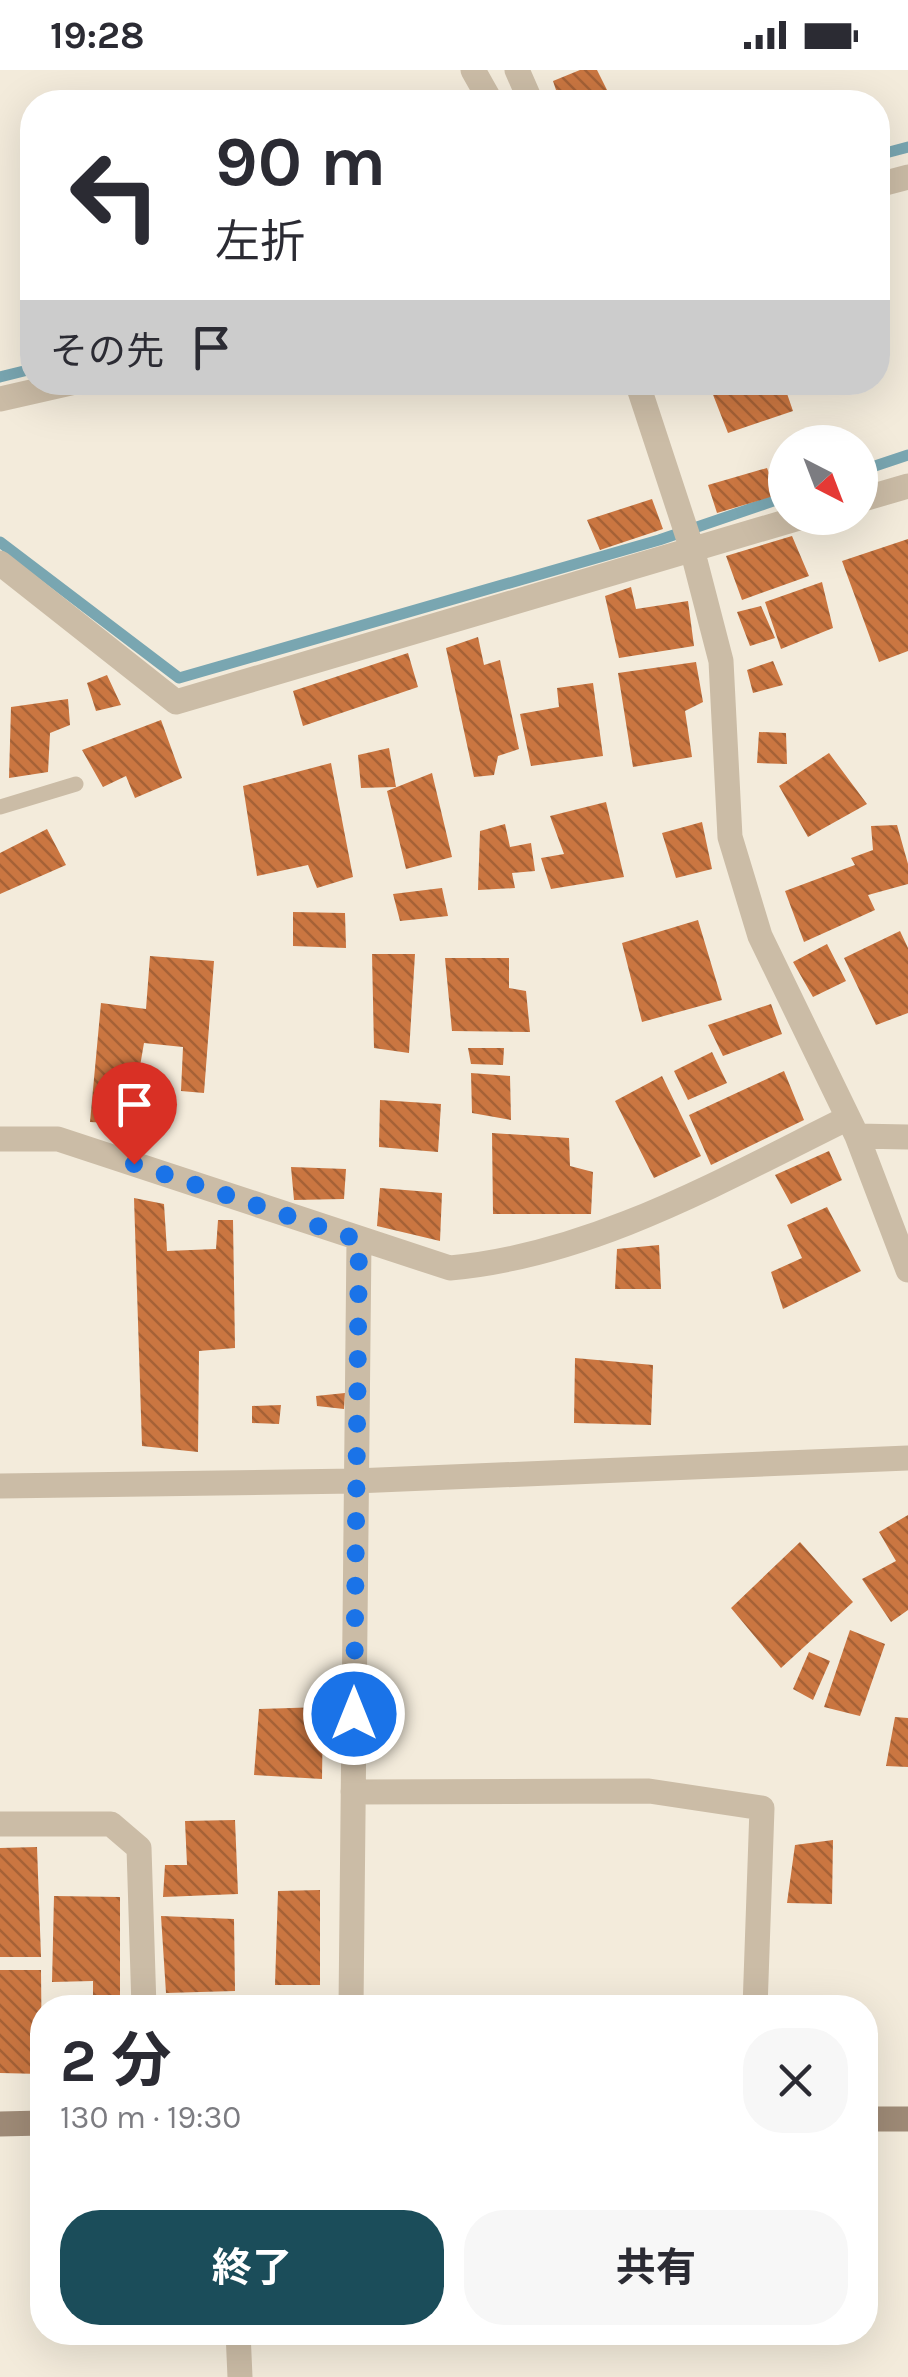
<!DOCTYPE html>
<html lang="ja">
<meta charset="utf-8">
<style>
:root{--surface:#fff;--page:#f7f7f7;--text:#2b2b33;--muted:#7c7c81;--accent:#1b4d5a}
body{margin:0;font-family:Karla,"Noto Sans JP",sans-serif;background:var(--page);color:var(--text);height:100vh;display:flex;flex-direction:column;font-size:38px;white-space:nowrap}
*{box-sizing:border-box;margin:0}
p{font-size:32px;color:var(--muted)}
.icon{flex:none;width:55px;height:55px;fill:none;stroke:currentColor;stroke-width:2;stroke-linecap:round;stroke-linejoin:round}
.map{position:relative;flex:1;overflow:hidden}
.panel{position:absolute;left:30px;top:1925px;width:848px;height:350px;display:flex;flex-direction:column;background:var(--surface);border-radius:40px;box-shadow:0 10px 40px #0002}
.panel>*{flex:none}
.hud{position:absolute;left:20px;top:20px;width:870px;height:305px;border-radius:40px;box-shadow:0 10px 40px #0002;background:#fff;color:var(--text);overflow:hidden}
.needle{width:65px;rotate:138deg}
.buttons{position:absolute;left:768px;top:355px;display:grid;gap:20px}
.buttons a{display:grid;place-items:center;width:110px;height:110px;border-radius:50%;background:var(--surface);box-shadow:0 10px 40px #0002;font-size:50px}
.pin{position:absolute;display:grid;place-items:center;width:85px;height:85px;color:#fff;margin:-102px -42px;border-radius:50% 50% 50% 0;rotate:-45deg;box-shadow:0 0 10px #0007}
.pin .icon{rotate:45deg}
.me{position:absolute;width:110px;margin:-55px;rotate:0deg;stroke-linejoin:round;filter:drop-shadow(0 0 8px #0008)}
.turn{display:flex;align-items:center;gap:35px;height:210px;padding:0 30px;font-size:45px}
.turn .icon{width:130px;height:130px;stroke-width:2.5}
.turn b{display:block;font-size:70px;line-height:85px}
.then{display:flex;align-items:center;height:95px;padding:0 30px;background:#0003;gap:20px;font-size:38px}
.round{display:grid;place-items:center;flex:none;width:105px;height:105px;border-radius:40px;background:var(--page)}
.headline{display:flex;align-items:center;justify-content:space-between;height:170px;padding:0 30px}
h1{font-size:60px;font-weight:700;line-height:75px}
.cta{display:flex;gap:20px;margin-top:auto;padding:20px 30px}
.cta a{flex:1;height:115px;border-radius:40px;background:var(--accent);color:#fff;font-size:40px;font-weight:700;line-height:115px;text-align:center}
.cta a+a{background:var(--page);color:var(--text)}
.status{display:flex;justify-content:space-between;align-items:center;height:70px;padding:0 50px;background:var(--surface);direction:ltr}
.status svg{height:28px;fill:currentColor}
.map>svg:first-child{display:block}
</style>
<div class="status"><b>19:28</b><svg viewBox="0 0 49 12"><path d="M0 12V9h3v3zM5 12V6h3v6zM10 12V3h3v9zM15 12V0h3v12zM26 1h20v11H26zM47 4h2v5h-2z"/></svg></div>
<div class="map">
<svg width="908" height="2307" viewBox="0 0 908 2307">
<defs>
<pattern id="building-back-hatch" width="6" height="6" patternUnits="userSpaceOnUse" patternTransform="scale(2.5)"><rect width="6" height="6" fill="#ca7641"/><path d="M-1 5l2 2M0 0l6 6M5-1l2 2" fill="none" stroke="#a56136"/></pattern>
</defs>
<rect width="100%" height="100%" fill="#f3ebdb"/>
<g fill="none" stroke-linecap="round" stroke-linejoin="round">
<path stroke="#79a6b1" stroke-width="11" d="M878,85L908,77
M0,307L32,299
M860,401L908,385
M0,472L179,608L659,470L785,427"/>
</g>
<path fill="url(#building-back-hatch)" d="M580,0H597L613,32H560L553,11Z
M708,312H783L793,341L728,363Z
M825,357L831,372H796L794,369Z
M767,398L777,425L717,443L708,415Z
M652,429L663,459L600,480L587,450Z
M792,466L809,506L742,530L726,486Z
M908,469V581L879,592L842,491Z
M822,512L833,558L781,579L765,532Z
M631,517L636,539L688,531L694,576L619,588L605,526Z
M761,536L775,568L750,576L737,542Z
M478,567L484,595L500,590L519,679L498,686L494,705L474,707L446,578Z
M408,583L418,617L303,656L293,621Z
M773,591L783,615L753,623L747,600Z
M696,592L703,632L685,641L692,687L633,697L618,603Z
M107,605L121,635L96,641L87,613Z
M593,613L603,686L531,696L520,644L559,637L557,618Z
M68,629L70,655L50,663L48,702L9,708L11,637Z
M161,650L182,708L135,728L126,706L103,717L82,680Z
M759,662L786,663L787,694L757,693Z
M389,678L396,717L361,718L358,685Z
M829,683L867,734L808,767L779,716Z
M331,693L353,807L317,818L308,795L257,806L243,716Z
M432,703L452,787L406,799L387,721Z
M606,732L624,807L551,819L541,788L564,784L550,746Z
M702,752L712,799L676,808L662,763Z
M505,754L510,777L531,773L535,801L512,803L515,818L478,820L480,761Z
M897,755L908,794V814L868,825L875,840L804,872L785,821L855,795L851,788L873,780L871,756Z
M47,759L66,795L0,824V783Z
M442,818L448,846L400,851L393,824Z
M293,842L345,843L346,878L293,876Z
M698,850L722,930L642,952L622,873Z
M900,861L908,878V943L876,955L844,888Z
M827,874L846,911L813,927L793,892Z
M372,884H415L409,983L374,978Z
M150,886L214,891L204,1023L181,1021L183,977L144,973L130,1054L90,1052L101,933L146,939Z
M445,888H509V918L526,921L530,962L452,961Z
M771,934L782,964L723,986L708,955Z
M468,978H504L503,995L471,994Z
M712,982L727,1013L688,1030L674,1001Z
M784,1001L804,1050L711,1095L689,1045Z
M471,1003L510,1006L511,1050L472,1043Z
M662,1006L701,1086L654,1108L615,1031Z
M380,1030L441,1034L438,1082L379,1077Z
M492,1063L569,1068L570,1096L593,1102L591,1144H493Z
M829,1081L842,1110L791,1134L775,1105Z
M291,1097L346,1099L344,1129L294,1130Z
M380,1118L442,1123L440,1171L377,1156Z
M134,1128L164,1134L167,1181L216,1179L218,1150H233L235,1278L199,1281L198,1382L142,1376Z
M827,1137L861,1201L783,1239L771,1202L802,1188L787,1155Z
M659,1175L661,1219H615L617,1179Z
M575,1288L653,1295L651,1355L574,1353Z
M345,1323L344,1339L317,1336L316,1326Z
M281,1335L279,1354L252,1353V1336Z
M908,1445V1540L891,1552L862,1509L896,1491L879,1462Z
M800,1472L853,1532L781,1598L731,1538Z
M850,1560L885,1574L860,1646L824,1637Z
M809,1582L830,1591L813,1630L793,1619Z
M323,1637L322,1709L254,1705L259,1639Z
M895,1647L908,1648V1697L886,1696Z
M235,1750L238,1824L163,1827L165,1795H187L185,1751Z
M833,1770L832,1834L787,1833L795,1775Z
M37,1777L41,1887H0V1778Z
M320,1820V1915H275L278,1821Z
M54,1826L120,1827V1938H93V1911L52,1912Z
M161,1846L234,1849L235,1921L166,1923Z
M0,1900H41L42,2004L0,2003Z
M235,1930V1938H190L191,1932Z"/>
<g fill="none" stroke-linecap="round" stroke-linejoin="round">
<path stroke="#cbbca6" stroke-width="15" d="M0,737L76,714"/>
<path stroke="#cbbca6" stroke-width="25" d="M473,0L491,32
M517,0L531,32
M878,115L908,107
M637,312L692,479L721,591L730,767L760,866L857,1066L908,1200
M0,329L75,312
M860,430L908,416
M0,493L176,632L799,448
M857,1066L908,1067
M0,1069H58L450,1198C593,1185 722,1110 848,1048
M0,1416L355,1411L908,1388
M353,1722L649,1721L762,1738L755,1938
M0,1754H111L139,1778L144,1938
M351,1938L359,1170
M238,2262L240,2307"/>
<path stroke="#9f8b77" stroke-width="25" d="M865,2049H908
M0,2054L42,2053"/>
</g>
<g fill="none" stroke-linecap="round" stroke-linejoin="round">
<path stroke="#1a73e8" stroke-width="18" stroke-dasharray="0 32.4" d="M134,1094L359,1170L354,1644"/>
</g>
</svg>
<div class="buttons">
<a><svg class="needle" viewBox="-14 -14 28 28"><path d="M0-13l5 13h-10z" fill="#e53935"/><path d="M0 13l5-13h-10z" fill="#7c7c81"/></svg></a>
</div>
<div class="pin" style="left:134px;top:1094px;background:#d93025"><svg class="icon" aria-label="arrive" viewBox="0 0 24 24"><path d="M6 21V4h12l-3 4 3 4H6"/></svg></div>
<svg class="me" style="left:354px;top:1644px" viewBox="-20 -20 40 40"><circle r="17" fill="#1a73e8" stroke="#fff" stroke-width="3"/><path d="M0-11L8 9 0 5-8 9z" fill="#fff"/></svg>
<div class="hud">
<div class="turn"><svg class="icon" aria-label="left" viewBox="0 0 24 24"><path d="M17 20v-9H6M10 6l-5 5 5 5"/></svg><div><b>90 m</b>左折</div></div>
<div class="then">その先<svg class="icon" aria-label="arrive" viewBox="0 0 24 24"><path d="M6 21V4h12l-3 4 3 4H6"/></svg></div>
</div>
<section class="panel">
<div class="headline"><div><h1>2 分</h1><p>130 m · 19:30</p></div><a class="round"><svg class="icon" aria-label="close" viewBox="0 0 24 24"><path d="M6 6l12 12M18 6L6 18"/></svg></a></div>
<div class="cta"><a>終了</a><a>共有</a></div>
</section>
</div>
